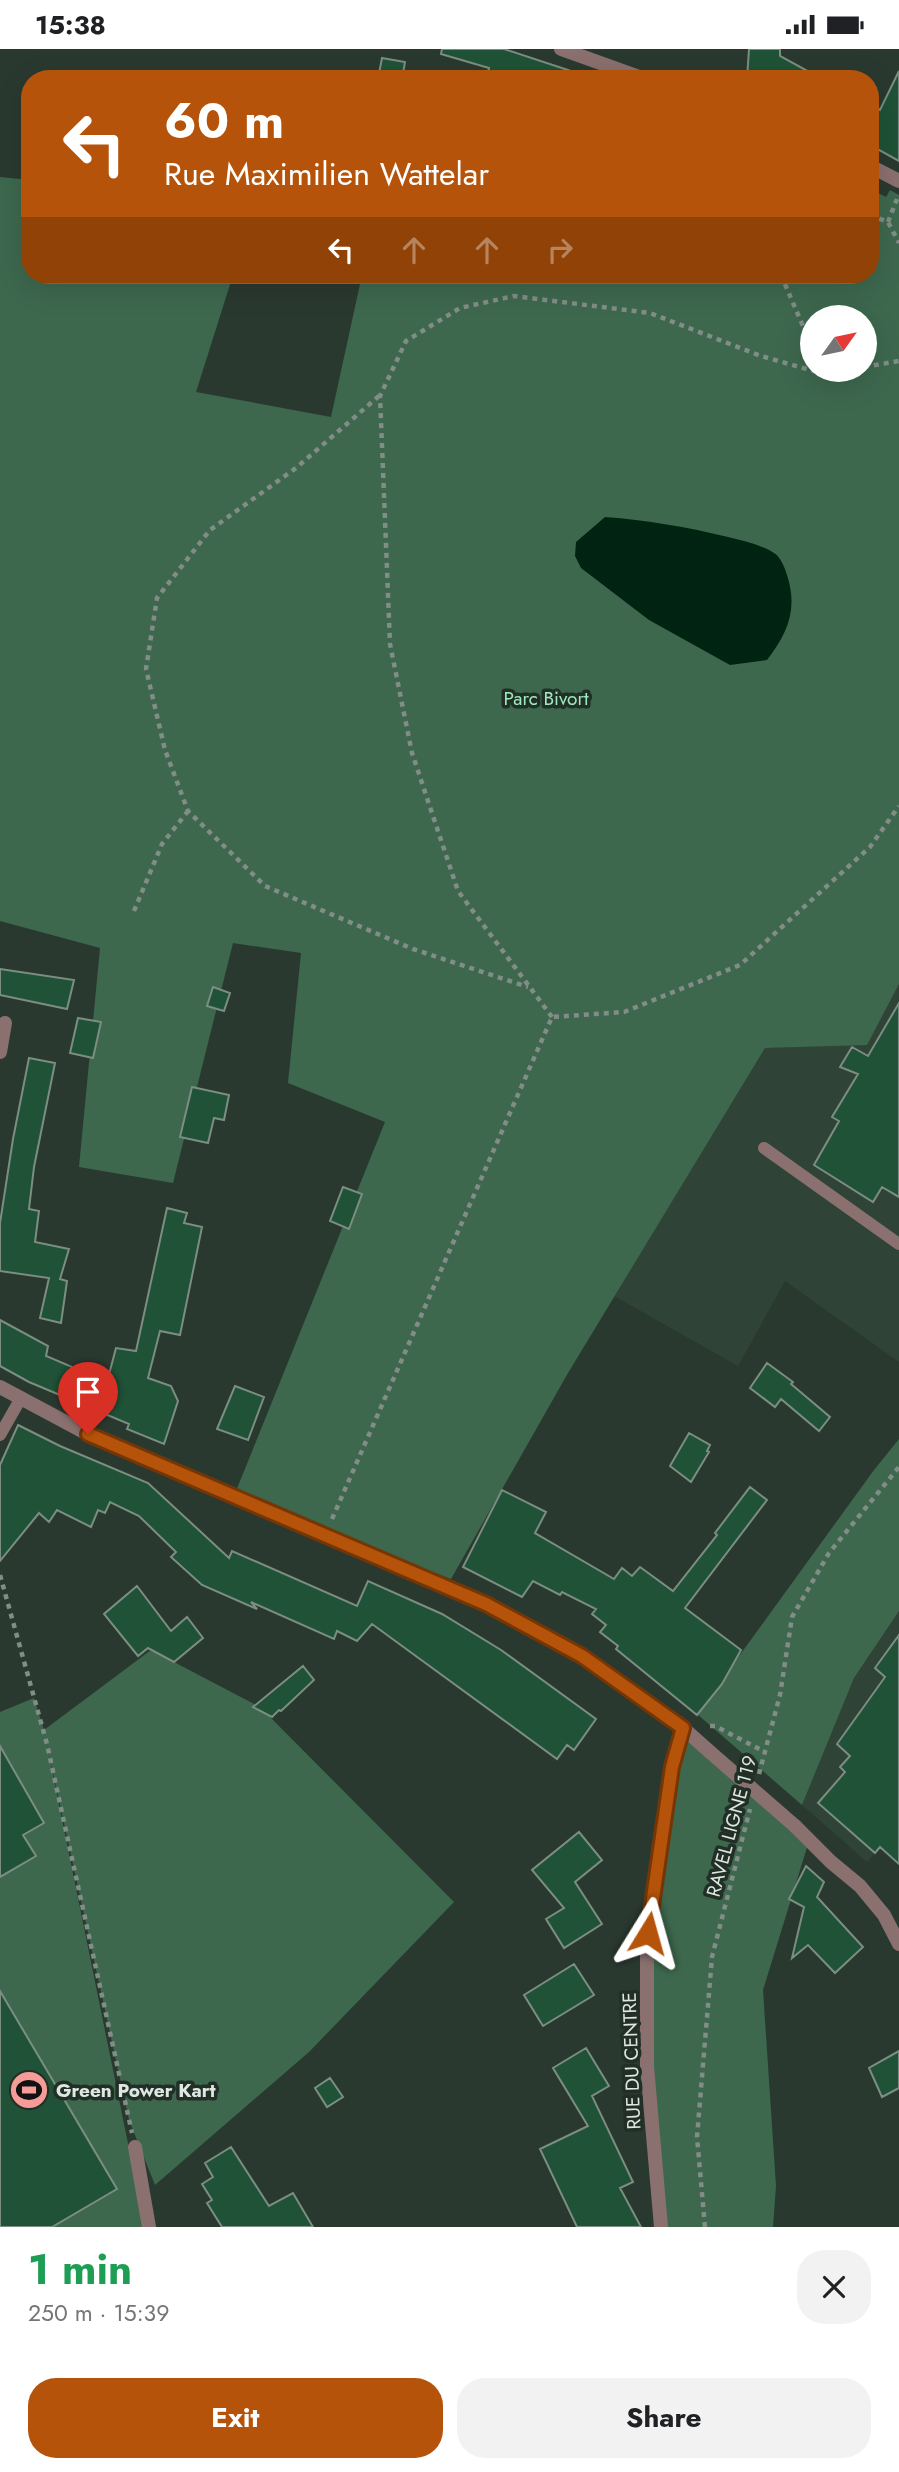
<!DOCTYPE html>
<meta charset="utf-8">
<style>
:root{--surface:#fff;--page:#f2f2f2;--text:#202124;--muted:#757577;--accent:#b45309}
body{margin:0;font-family:Jost,sans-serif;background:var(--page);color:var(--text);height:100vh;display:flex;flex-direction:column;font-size:26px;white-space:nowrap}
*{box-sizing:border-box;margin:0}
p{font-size:23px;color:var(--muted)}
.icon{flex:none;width:38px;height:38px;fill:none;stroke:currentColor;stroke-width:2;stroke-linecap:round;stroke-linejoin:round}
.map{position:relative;height:2178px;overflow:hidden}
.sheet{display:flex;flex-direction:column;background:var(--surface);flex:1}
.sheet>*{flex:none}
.guide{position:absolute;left:21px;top:21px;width:858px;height:214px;border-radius:28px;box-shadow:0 7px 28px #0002;background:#b45309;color:#fff;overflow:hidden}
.needle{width:46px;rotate:57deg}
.fabs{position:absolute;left:800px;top:256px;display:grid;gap:14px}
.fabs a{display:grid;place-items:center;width:77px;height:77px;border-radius:50%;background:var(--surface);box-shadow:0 7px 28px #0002;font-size:35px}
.pin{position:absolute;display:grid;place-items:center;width:60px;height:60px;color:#fff;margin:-72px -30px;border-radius:50% 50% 50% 0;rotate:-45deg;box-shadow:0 0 7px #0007}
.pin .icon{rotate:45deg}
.me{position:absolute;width:77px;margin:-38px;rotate:8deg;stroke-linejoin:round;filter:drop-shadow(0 0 5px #0008)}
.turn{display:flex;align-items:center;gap:24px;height:147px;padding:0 28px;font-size:32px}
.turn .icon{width:91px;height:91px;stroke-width:2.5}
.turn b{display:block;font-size:49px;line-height:60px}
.lanes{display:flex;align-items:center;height:66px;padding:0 28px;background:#0003;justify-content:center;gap:35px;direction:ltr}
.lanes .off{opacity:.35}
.round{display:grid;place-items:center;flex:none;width:74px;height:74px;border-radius:28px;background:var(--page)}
.headline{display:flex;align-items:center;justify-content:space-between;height:119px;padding:0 28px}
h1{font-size:42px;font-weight:700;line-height:52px;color:#1e9e55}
.button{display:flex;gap:14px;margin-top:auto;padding:14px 28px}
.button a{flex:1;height:80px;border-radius:28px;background:var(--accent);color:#fff;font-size:28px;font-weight:700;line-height:80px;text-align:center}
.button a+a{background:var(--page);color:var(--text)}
.status{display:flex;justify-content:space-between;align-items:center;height:49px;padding:0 35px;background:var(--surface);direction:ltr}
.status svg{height:19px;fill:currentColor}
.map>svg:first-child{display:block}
</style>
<div class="status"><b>15:38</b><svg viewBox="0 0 49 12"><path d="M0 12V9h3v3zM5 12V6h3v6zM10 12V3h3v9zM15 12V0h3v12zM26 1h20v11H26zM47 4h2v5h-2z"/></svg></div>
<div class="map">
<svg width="899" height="2178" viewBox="0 0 899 2178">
<rect width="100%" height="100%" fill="#2a3930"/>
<path fill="#2f4336" d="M899,935V1313L785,1232L738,1317L614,1247L765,999L867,995Z
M899,1562V1777L867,1813L802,1756L854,1629Z"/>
<path fill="#3d684e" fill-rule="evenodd" d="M0,128L30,131V226H233L196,343L331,368L362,226H870V140L886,148L890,141L899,146V935L867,996L765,999L568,1324L451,1530L234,1447L385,1073L288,1034L301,904L233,894L173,1134L79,1118L100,899L0,872ZM812,268H864V320H812Z
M899,1390V1562L854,1629L802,1756L697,1665L874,1421Z
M151,1601L260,1658L454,1853L309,2003L155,2136L129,2071L46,1692L145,2178H0V1663L34,1649L44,1681Z
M683,1679L809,1792L763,1941L776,2137L773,2178H663L648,1980L660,1800Z"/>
<path fill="#002411" d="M605,468C646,471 687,478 728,488C743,492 760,495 774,504C780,507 785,519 787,526C798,560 788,584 767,611L730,616L649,571L581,519L575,507L576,493Z"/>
<path fill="#1f5236" stroke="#7c8d82" stroke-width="2" d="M442,0H504L586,27L585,30H510L488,24L489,19L441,5Z
M749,0H780V7L822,30H747Z
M382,9L405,13L402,30H378Z
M899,22V112L870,96V56L880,61Z
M0,920L74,931L67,960L0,946Z
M213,938L230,944L224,962L207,957Z
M899,954V1148L882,1138L873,1153L814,1116L839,1072L832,1068L858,1025L840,1018L852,998L868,1007Z
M78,969L101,973L93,1009L70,1004Z
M29,1009L55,1014L34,1118L29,1160L39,1162L35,1193L69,1200L60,1230L67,1232L61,1274L40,1269L49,1229L0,1222V1174L13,1090Z
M192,1038L229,1046L224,1071L214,1069L208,1094L180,1088Z
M343,1138L362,1145L349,1180L330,1172Z
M167,1159L187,1164L184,1174L202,1178L180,1286L160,1282L148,1329L171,1337L178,1352L164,1395L127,1380L129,1375L29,1333L0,1317V1271L48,1297L46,1307L107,1333L116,1299L136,1302Z
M767,1314L793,1333L791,1335L830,1368L819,1382L781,1350L775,1358L750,1339Z
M235,1337L264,1348L248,1391L217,1380Z
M18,1376L60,1397L148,1434L229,1509L232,1502L357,1557L368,1532L442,1565L501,1601L596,1670L574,1701L567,1696L557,1710L372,1575L357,1592L337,1582L334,1590L251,1553L257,1560L202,1536L171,1508L176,1503L139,1467L110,1453L105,1464L98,1461L91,1478L57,1461L49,1473L39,1464L0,1512V1416Z
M689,1384L710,1396L707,1402L709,1403L691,1433L670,1417Z
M750,1438L767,1451L685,1559L741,1601L722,1635L697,1666L616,1600L618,1597L600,1583L606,1576L592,1565L596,1560L562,1543L560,1546L533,1532L522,1548L463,1518L502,1441L546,1463L535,1484L614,1530L622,1519L632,1527L640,1518L673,1542L717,1486L715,1484Z
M137,1537L171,1582L187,1568L203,1589L174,1613L148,1599L138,1607L104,1565Z
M899,1586V1815L880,1798L875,1804L818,1754L845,1723L840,1718L850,1707L837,1695L885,1628L875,1619Z
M303,1617L314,1631L281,1662L279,1661L272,1668L253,1658Z
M0,1697L44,1774L23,1786L36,1807L0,1828Z
M579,1783L602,1811L575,1833L602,1875L564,1899L546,1870L564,1859L532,1821Z
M806,1817L824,1833L817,1848L863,1898L835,1924L808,1896L792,1909L804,1858L789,1850Z
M574,1915L594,1946L543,1977L524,1946Z
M0,1942L117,2140L52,2178H0Z
M586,1999L609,2037L592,2047L633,2133L620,2139L641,2178H577L540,2100L588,2077L553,2019Z
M899,2002V2039L882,2048L869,2019Z
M330,2029L343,2048L327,2058L315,2039Z
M231,2098L269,2157L293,2144L313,2178H222L207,2154L212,2151L202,2135L213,2128L205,2114Z"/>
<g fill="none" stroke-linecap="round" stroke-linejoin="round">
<path stroke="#818d86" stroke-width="4.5" stroke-dasharray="5 5" stroke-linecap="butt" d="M870,166L888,173L899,194
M888,173L897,150
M781,226L812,298
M864,318L899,312
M822,320L824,325L852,320
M379,347L296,419L210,481L157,549L146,620L165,701L188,762L265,837L413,900L528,938
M134,862L162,795L188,762
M552,968L458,842L412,704L390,595L380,347L406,292L460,259L514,247L650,264L761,307L824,325
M332,1470L552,968L624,963L740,916L870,798L899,757
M0,1526L47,1695L132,2084
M710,1677H715L765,1703
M759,1725L780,1646L792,1568L829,1504L899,1418
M705,2178L697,2088L712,1908L750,1760"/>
<path stroke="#8a706f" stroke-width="12" d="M764,1099L899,1195
M0,1386L21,1349"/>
<path stroke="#8a706f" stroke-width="14" d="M561,0L645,30
M870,117L899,132
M0,1003L5,974
M135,2098L149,2178
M661,2178L647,2017V1884L672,1718L683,1679"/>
<path stroke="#8a706f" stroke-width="14" d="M0,1338L88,1385L486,1555L582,1607L683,1679L710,1703
M795,1777L831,1813L860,1837L884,1866L899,1895"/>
<path stroke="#8a706f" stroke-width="14" d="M710,1703L795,1777"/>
</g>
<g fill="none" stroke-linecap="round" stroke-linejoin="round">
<g stroke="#753606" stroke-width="18">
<path id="route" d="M88,1385L486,1555L582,1607L683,1679L672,1718L648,1884"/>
</g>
<use href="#route" stroke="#b45309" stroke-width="12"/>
</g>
<defs>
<g id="stadium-disc" transform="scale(2.0125)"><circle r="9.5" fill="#f59b98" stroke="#212f26"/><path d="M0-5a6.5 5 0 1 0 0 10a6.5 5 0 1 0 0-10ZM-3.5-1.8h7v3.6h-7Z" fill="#111"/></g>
</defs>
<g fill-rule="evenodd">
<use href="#stadium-disc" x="29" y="2041"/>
</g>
<g text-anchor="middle" stroke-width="7" stroke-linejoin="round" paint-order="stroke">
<g font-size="19" fill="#9debbb" stroke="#212f26">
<text x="546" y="656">Parc Bivort</text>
</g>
<g font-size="19" fill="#dee7e1" stroke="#212f26">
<text transform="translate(731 1777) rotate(-75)" y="7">RAVEL LIGNE 119</text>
<text transform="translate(631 2012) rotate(-92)" y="7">RUE DU CENTRE</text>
</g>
<g font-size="19" font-weight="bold" fill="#dee7e1" stroke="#212f26" text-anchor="start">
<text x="56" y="2048">Green Power Kart</text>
</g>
</g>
</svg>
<div class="fabs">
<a><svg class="needle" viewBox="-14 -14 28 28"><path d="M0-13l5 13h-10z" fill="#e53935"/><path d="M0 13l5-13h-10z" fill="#757577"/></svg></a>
</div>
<div class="pin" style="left:88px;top:1385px;background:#d93025"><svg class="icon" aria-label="arrive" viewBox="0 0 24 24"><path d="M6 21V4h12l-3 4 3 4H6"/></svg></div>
<svg class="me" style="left:648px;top:1884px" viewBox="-20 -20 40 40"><path d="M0-17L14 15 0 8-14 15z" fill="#b45309" stroke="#fff" stroke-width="4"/></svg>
<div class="guide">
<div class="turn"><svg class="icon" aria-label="left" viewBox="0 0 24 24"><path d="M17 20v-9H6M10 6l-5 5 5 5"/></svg><div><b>60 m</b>Rue Maximilien Wattelar</div></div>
<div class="lanes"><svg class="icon" aria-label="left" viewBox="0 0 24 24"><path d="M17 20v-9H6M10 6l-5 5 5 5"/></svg><svg class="icon off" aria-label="ahead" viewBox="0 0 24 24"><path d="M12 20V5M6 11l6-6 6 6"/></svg><svg class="icon off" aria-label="ahead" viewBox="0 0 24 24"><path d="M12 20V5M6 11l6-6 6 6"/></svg><svg class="icon off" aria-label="right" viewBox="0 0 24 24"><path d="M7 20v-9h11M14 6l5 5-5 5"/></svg></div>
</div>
</div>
<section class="sheet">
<div class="headline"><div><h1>1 min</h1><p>250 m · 15:39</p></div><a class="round"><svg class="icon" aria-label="close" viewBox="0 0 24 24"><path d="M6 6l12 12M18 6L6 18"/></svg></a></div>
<div class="button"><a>Exit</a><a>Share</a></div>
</section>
